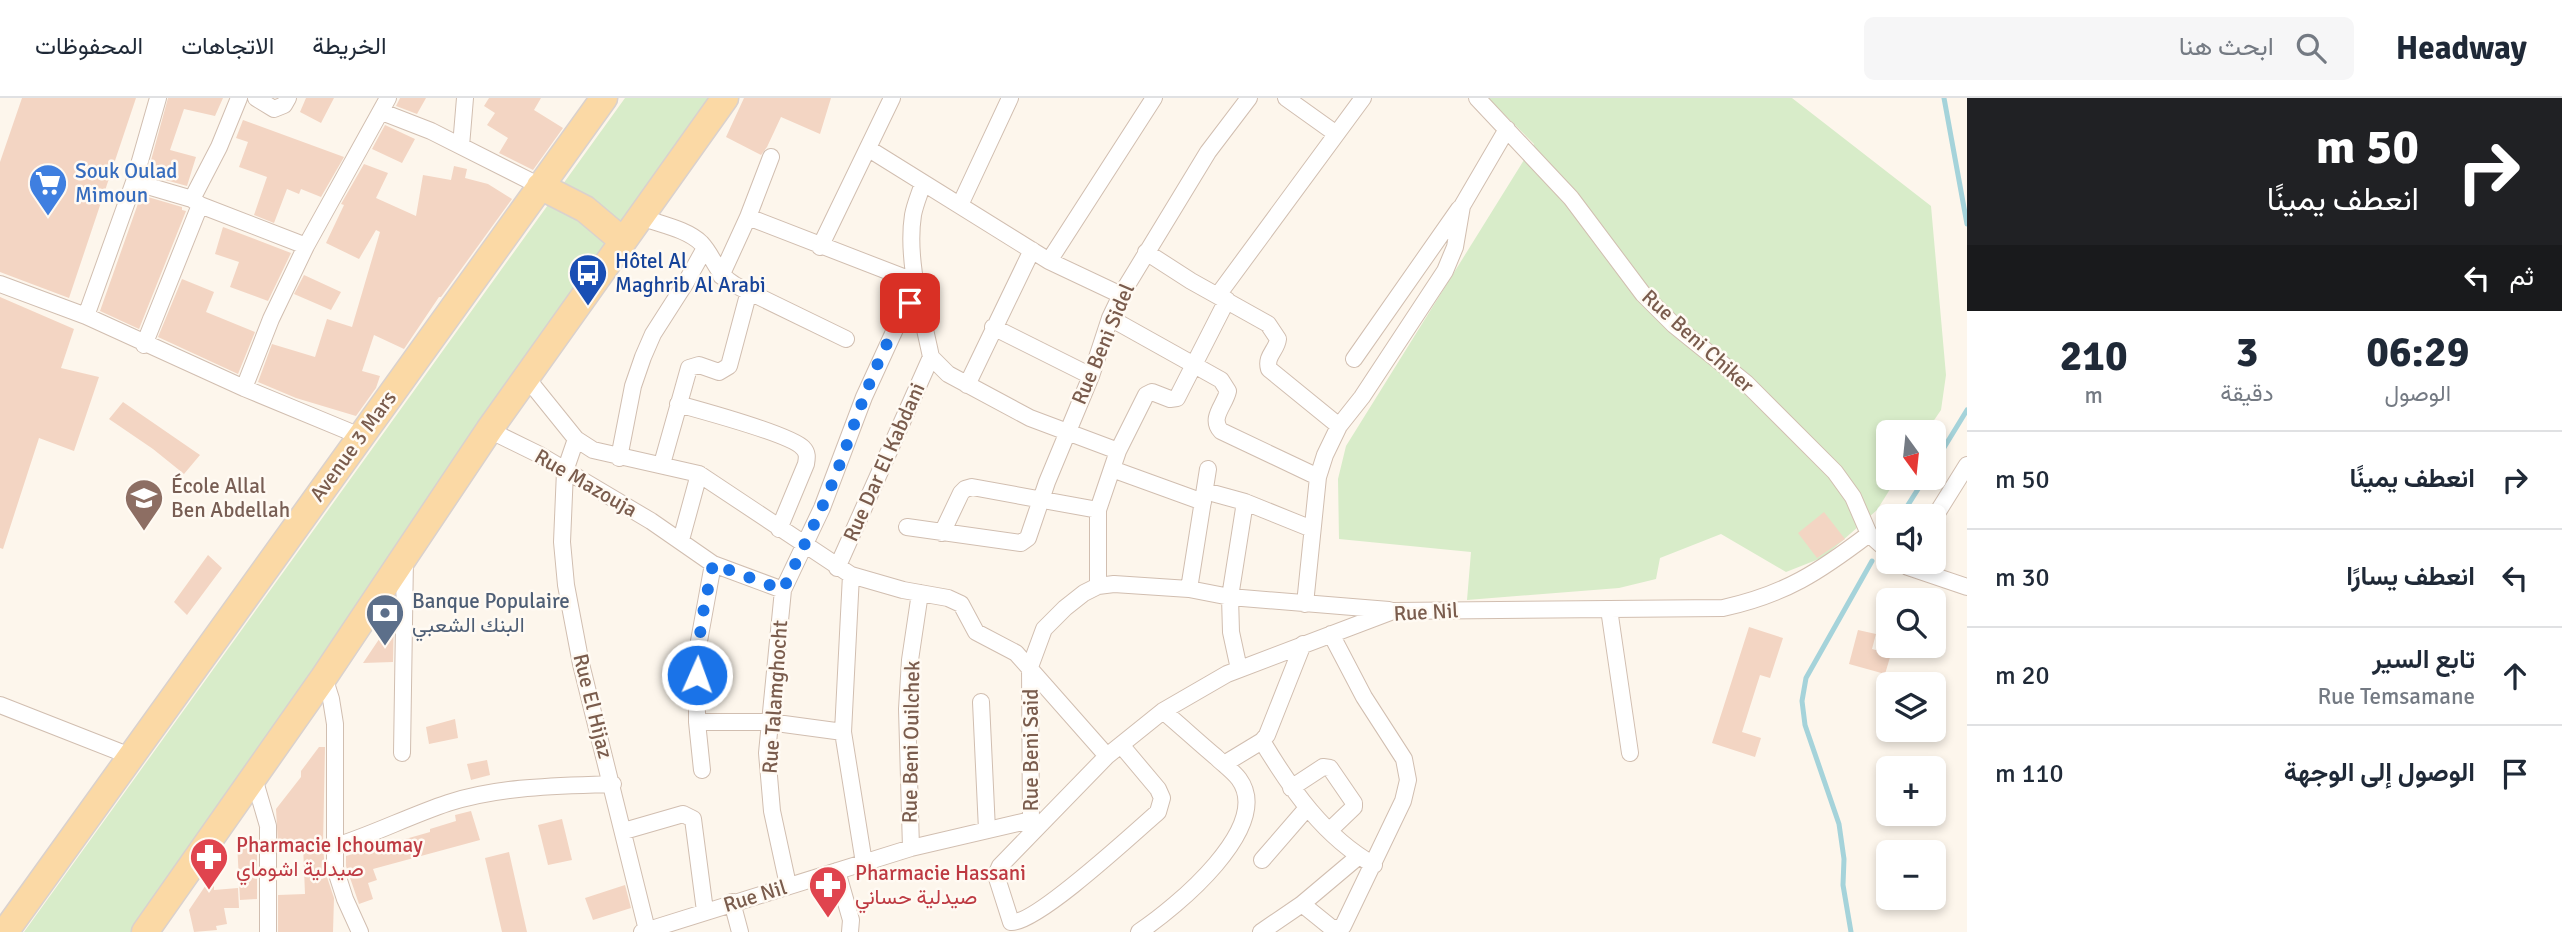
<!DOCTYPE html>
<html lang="ar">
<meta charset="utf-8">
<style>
:root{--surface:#fff;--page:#f6f6f7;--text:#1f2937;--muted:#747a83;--line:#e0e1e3}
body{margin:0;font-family:Signika,Vazirmatn,sans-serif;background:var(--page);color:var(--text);direction:rtl;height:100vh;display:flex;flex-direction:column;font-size:26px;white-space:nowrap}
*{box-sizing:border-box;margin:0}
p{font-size:23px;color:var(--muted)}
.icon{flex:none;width:38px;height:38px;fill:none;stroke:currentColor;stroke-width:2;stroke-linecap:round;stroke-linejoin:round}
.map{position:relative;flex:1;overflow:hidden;direction:ltr}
.details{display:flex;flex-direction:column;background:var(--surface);width:595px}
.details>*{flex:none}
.hud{background:#202124;color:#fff;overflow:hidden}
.needle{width:46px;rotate:165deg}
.fabs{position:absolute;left:1876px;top:322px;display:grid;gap:14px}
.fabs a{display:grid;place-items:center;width:70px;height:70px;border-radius:10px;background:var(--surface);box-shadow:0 4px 10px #0003;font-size:35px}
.pin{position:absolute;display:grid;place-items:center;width:60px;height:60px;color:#fff;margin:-30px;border-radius:14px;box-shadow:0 4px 10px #0006}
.me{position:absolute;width:77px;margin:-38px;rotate:2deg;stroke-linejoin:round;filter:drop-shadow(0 0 5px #0008)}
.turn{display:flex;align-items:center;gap:24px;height:147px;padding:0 28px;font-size:32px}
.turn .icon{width:91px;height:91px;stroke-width:2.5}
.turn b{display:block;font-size:49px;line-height:60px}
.then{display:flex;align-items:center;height:66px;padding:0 28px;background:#0003;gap:14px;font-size:26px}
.eta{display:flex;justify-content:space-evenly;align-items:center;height:119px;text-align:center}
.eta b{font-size:42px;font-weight:700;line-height:49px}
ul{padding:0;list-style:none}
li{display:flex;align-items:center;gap:21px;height:98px;padding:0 28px;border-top:2px solid var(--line)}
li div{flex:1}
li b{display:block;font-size:26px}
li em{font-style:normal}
header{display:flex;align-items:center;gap:42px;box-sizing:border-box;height:98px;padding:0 35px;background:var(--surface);border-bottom:2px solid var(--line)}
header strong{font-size:33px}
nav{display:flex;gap:38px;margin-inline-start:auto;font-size:24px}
.search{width:490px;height:63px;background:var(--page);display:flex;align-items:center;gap:18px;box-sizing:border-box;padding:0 24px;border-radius:10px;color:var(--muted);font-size:26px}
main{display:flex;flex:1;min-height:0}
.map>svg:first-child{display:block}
</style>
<header>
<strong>Headway</strong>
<div class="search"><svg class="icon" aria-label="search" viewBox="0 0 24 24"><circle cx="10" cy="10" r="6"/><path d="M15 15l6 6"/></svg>ابحث هنا</div>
<nav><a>الخريطة</a><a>الاتجاهات</a><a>المحفوظات</a></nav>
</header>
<main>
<section class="details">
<div class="hud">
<div class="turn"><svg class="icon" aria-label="right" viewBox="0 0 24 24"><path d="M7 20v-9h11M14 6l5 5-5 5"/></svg><div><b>50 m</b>انعطف يمينًا</div></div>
<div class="then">ثم<svg class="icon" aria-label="left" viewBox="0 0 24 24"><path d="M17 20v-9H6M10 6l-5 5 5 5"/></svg></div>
</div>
<div class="eta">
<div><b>06:29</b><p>الوصول</p></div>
<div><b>3</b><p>دقيقة</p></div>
<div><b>210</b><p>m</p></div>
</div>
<ul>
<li><svg class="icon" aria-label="right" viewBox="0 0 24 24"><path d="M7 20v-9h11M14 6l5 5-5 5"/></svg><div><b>انعطف يمينًا</b></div><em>50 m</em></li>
<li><svg class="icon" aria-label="left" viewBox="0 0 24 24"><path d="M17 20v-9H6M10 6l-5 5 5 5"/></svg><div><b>انعطف يسارًا</b></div><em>30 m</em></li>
<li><svg class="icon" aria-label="ahead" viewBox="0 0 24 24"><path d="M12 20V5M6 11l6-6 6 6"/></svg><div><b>تابع السير</b><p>Rue Temsamane</p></div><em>20 m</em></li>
<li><svg class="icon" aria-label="arrive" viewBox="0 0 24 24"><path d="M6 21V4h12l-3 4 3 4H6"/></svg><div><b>الوصول إلى الوجهة</b></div><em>110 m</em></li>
</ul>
</section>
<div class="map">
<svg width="1967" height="834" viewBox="0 0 1967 834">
<rect width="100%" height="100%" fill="#fdf6ec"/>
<path fill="#d8ecc9" d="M625,0H716L135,834H24Z
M1488,0H1792L1931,108L1946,277L1941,312L1926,334H1888V380H1897L1877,412L1824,459L1786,474L1721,436L1660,460L1656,481L1619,490L1467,502L1471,454L1339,441L1338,381L1346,348L1534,46Z"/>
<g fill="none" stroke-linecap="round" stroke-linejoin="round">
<path stroke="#a5d3da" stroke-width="5" d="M1944,0L1967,126
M1934,366L1967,312
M1901,418L1925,380
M1851,834L1843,787L1844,761L1839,726L1805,627L1802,603L1806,580L1872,463"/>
</g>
<path fill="#f3d5c3" d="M22,0H136L69,200L0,174V64Z
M168,0H223L215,18L184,11L170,52L196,59L187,88L147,77Z
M306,0H334L321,25L300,14Z
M400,0H426L417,16L396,8Z
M489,0H541L534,12L563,30L533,72L499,55L508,40L487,27L495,15L484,8Z
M744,0H831L820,36L781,19L767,49L761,57L726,39Z
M243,22L344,59L321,99L301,91L299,96L287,91L274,125L254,117L267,79L239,69L248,44L236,40Z
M385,27L415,41L402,65L372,51Z
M364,66L388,75L376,100L416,118L423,77L451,82L454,68L467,71L465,80L488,86L512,101L441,199H439L404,251L374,237L362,273L380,278L376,290L356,318L296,300L258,284L272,246L315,259L327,221L352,229L380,134L376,132L359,161L326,145L344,107L341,106Z
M141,97L182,109V112L186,113L139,231L100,213Z
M223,129L291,155L268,203L230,189L239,164L215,156Z
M304,177L341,194L331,212L294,196Z
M182,181L214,194L206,214L255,234L238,276L158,239Z
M0,199L74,231L61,270L99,279L74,353L39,340L3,451L0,450Z
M123,304L200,357L184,376L153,351L109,321Z
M1824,414L1845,441L1817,460L1798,435Z
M208,457L222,470L187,517L174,504Z
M394,519L393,564L363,565Z
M1749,529L1783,540L1770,580L1760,577L1742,634L1761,640L1755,659L1712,645Z
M1858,532L1876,536L1872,551L1891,556L1885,576L1849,566Z
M455,621L458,640L429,646L426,629Z
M319,649H325L323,748L325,773L334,800L333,834H278V797L305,796L303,747L278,748L276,711L301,679V673Z
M487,662L490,677L471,682L467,666Z
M471,713L480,742L373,771L377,782L368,785L373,801L359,806L346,768V758L430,734V731L456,723L455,717Z
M562,721L572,762L548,767L538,727Z
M257,742V801L240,802L237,744Z
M509,754L527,834H502L485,760Z
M214,775V792L238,790L239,810H224L227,826L216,828L217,832L194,834L189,812Z
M625,787L631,810L593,822L585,800Z"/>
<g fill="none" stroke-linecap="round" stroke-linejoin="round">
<g stroke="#d1beb0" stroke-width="18">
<path id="minor" d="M256,0L274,11L284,7L288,0
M1286,0L1335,35
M1477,0L1571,100L1643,196L1674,227L1746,285L1835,374L1853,399L1869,436L1888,453
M382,14L431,33L540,88
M461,48L465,0
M869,51L1049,163L1121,197
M134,84L192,101L200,107L306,148
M923,85C920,95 915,106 913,117C906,162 922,215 931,259L948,276L1030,320L1118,353
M192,101L219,49L239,0
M960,107L1010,0
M641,119C659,126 687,131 701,145C715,160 715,175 735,187L846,241
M748,119L916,184
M820,149L892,0
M1146,154L1191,183L1268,226L1278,241C1277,252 1265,258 1269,271L1339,328
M1049,163L1154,0
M721,178L748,119L771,59
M0,186L86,218L244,290L360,338
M1218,197L1363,0
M86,218L134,84L158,0
M1110,220L1221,282L1228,293C1225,307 1209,320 1221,333L1318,379
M993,229L1091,278
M144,247L200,107
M1354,261L1459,111
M526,279L576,341L593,352L699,376L851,477L903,492L948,500L961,506L976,534L1016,555L1107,658
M967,287L1032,152
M244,290L271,221L306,148L388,0
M678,306C700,312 792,337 803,350C808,355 807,360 806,366L779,431
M489,332L538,356L651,423L713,466L783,492
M576,341L565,373L562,444L566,487L581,566L647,832
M619,360L633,288L643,259L653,236L685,186L705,150
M662,366L689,270L699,267L719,274L729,268L749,193
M1112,371L1203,404
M1205,393L1245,404L1312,431
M1934,420L1967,367
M907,429L1021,445L1028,440L1047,384L1091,278L1110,220L1121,197L1208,54L1249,0
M942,435L961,395L965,391L972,389L1098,412
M681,442L699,376
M1902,464L1908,469L1967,489
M837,470L931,259
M851,477L843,634L864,765
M1098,488V412L1118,353L1146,297L1152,294L1170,301L1177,300L1227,202
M1189,491L1208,371
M1305,506L1318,379L1325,357L1339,328L1362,299L1445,173L1455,149L1462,108L1507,31
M1609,511L1630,655
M1239,571L1231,534L1230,499L1245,404
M324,579L331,601L335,626V770L345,801L360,834
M981,604L987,732
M0,607L130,658
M697,624H769L843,634
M1262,643C1291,691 1324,739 1374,767
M1121,647L1158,691L1162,700L1158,714C1135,734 1035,827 1011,824L996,777L1000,768L1107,658L1163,613L1227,576L1393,513L1723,510C1786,496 1819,474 1869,436
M402,655L405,460
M1224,666L1262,643L1267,637L1303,546
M702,672L697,624V554L713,466
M254,680L268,728V834
M1291,690L1323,669L1330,670L1354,705V709L1330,732
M624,733L683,716L693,721L705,813
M1031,734L1030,569L1044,531L1065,510L1084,495L1098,488L1114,486L1189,491L1230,499L1389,512
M333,749C372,737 409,718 448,705C500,688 559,688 613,686
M911,750L907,611L910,562L920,495
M1262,762L1307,710
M837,773L851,822L850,834
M788,787L772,713L767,655L783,492L822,410L864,299L897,227L918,197
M732,804L740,834
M1302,806L1333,831L1343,828L1403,703L1408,682L1404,661L1364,599L1331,536
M642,834L911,750L1031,722
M1139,834C1175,810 1274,729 1239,681C1233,673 1223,666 1216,659C1198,644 1181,628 1163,613
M1261,834L1302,806L1359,758"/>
</g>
<g stroke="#dad1cd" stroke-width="29">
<path id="primary" d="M540,88L585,111L623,143
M5,834L604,0
M145,834L324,579L489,332L725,0"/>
</g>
<use href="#minor" stroke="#fff" stroke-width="16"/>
<use href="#primary" stroke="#fbd9a5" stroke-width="26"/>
</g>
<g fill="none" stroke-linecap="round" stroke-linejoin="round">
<path stroke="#1a73e8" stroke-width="12" stroke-dasharray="0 21.6" d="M697,577L701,525L713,466L783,492C800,455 819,418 835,379C857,321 875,258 910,205"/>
</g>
<defs>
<g id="supermarket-pin" transform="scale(2.0125)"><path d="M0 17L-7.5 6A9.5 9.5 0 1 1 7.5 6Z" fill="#3f7fe0" stroke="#fffaf3"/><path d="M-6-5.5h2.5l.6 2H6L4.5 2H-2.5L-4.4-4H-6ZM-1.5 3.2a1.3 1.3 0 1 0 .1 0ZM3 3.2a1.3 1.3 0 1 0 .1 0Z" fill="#fff"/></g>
<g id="bus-pin" transform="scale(2.0125)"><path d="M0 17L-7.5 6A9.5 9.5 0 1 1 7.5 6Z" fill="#1a4fb4" stroke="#fffaf3"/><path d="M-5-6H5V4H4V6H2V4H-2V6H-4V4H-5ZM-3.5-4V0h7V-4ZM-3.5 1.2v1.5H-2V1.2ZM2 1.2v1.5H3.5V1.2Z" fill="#fff"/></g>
<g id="school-pin" transform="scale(2.0125)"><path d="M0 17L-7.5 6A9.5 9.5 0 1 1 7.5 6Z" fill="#8d6e63" stroke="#fffaf3"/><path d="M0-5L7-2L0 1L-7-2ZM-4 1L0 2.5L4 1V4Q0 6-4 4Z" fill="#fff"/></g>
<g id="bank-pin" transform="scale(2.0125)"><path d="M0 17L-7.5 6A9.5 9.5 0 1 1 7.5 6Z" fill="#5c6f8a" stroke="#fffaf3"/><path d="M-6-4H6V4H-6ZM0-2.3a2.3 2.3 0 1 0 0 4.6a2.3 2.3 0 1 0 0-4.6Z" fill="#fff"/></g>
<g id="pharmacy-pin" transform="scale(2.0125)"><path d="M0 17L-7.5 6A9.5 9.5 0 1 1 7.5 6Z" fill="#e0444e" stroke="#fffaf3"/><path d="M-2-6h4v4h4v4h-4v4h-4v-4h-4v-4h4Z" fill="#fff"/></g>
</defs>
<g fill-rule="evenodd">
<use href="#supermarket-pin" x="48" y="85"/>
<use href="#bus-pin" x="588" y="175"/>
<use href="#school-pin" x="144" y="400"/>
<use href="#bank-pin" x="385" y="515"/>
<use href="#pharmacy-pin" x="209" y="759"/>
<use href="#pharmacy-pin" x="828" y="787"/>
</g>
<g text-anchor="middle" stroke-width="5" stroke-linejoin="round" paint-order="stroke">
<g font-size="21" fill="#366cbe" stroke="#fffaf3" text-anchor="start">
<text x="75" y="80">Souk Oulad<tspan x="75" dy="24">Mimoun</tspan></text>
</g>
<g font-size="21" fill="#164399" stroke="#fffaf3" text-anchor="start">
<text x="615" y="170">Hôtel Al<tspan x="615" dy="24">Maghrib Al Arabi</tspan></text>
</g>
<g font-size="21" fill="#7a5c4d" stroke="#fffaf3">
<text transform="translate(1698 243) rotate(42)" y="7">Rue Beni Chiker</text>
<text transform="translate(1103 246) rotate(-67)" y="7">Rue Beni Sidel</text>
<text transform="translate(353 348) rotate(-54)" y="7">Avenue 3 Mars</text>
<text transform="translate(884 364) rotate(-66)" y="7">Rue Dar El Kabdani</text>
<text transform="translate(586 385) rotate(30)" y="7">Rue Mazouja</text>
<text transform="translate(1426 514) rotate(-3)" y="7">Rue Nil</text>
<text transform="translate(775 599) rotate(-86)" y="7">Rue Talamghocht</text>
<text transform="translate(593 608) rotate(76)" y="7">Rue El Hijaz</text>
<text transform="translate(911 644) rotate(-89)" y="7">Rue Beni Ouilchek</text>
<text transform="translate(1031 652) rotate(-90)" y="7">Rue Beni Said</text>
<text transform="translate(755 798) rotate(-17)" y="7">Rue Nil</text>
</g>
<g font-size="21" fill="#785e54" stroke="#fffaf3" text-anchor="start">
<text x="171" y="395">École Allal<tspan x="171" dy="24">Ben Abdellah</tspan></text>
</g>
<g font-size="21" fill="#4e5e75" stroke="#fffaf3" text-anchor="start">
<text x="412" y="510">Banque Populaire<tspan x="412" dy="24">البنك الشعبي</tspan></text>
</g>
<g font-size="21" fill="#be3a42" stroke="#fffaf3" text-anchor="start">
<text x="236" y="754">Pharmacie Ichoumay<tspan x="236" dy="24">صيدلية اشوماي</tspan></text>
<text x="855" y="782">Pharmacie Hassani<tspan x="855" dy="24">صيدلية حساني</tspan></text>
</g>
</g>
</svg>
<div class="fabs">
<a><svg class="needle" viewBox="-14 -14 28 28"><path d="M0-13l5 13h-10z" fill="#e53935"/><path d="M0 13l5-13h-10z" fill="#747a83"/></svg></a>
<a><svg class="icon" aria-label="sound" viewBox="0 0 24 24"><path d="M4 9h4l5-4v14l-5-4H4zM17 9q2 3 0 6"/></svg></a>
<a><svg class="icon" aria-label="search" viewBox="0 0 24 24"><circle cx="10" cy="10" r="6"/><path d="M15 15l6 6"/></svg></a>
<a><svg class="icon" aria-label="layers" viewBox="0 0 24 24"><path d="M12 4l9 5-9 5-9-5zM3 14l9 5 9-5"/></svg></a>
<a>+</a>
<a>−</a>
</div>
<div class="pin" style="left:910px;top:205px;background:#d93025"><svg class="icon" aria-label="arrive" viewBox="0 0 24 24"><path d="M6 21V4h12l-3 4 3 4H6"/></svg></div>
<svg class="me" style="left:697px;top:577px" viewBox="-20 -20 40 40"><circle r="17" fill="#1a73e8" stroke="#fff" stroke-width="3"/><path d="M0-11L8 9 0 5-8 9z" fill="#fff"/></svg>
</div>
</main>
